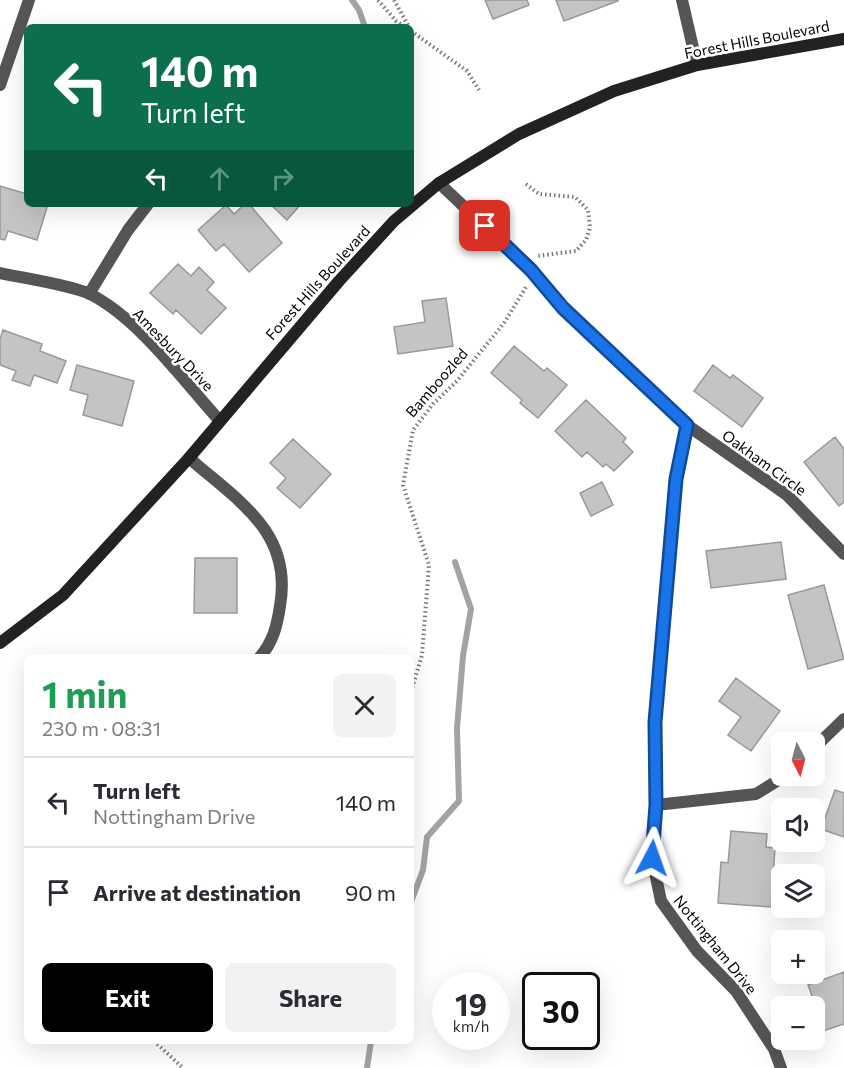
<!DOCTYPE html>
<meta charset="utf-8">
<style>
:root{--surface:#fff;--page:#f2f2f3;--text:#2b2b33;--muted:#7c7c81;--line:#e1e1e2;--accent:#000}
body{margin:0;font-family:Commissioner,sans-serif;background:var(--page);color:var(--text);height:100vh;display:flex;flex-direction:column;font-size:22px;white-space:nowrap}
*{box-sizing:border-box;margin:0}
p{font-size:20px;color:var(--muted)}
.icon{flex:none;width:33px;height:33px;fill:none;stroke:currentColor;stroke-width:2;stroke-linecap:round;stroke-linejoin:round}
.map{position:relative;flex:1;overflow:hidden}
.details{position:absolute;left:24px;top:654px;width:390px;height:390px;display:flex;flex-direction:column;background:var(--surface);border-radius:9px;box-shadow:0 6px 24px #0002}
.details>*{flex:none}
.guide{position:absolute;left:24px;top:24px;width:390px;height:183px;border-radius:9px;box-shadow:0 6px 24px #0002;background:#0b6e4f;color:#fff;overflow:hidden}
.needle{width:39px;rotate:174deg}
.buttons{position:absolute;left:771px;top:732px;display:grid;gap:12px}
.buttons a{display:grid;place-items:center;width:54px;height:54px;border-radius:9px;background:var(--surface);box-shadow:0 6px 24px #0002;font-size:30px}
.speed{position:absolute;left:432px;top:972px;display:flex;gap:12px;font-size:30px;font-weight:700;text-align:center}
.speed>*{display:grid;place-content:center;width:78px;height:78px;border-radius:50%;background:var(--surface);box-shadow:0 6px 24px #0002;line-height:1}
.speed small{font-size:15px;font-weight:400}
.speed .limit{border:3px solid #111;border-radius:9px;background:#fff;color:#111}
.pin{position:absolute;display:grid;place-items:center;width:51px;height:51px;color:#fff;margin:-26px;border-radius:12px;box-shadow:0 3px 9px #0006}
.me{position:absolute;width:66px;margin:-33px;rotate:4deg;stroke-linejoin:round;filter:drop-shadow(0 0 4px #0008)}
.turn{display:flex;align-items:center;gap:21px;height:126px;padding:0 18px;font-size:27px}
.turn .icon{width:78px;height:78px;stroke-width:2.5}
.turn b{display:block;font-size:42px;line-height:51px}
.lanes{display:flex;align-items:center;height:57px;padding:0 18px;background:#0003;justify-content:center;gap:30px;direction:ltr}
.lanes .off{opacity:.35}
.round{display:grid;place-items:center;flex:none;width:63px;height:63px;border-radius:9px;background:var(--page)}
.headline{display:flex;align-items:center;justify-content:space-between;height:102px;padding:0 18px}
h1{font-size:36px;font-weight:700;line-height:45px;color:#1e9e55}
.action{display:flex;gap:12px;margin-top:auto;padding:12px 18px}
.action a{flex:1;height:69px;border-radius:9px;background:var(--accent);color:#fff;font-size:24px;font-weight:700;line-height:69px;text-align:center}
.action a+a{background:var(--page);color:var(--text)}
ul{padding:0;list-style:none}
li{display:flex;align-items:center;gap:18px;height:90px;padding:0 18px;border-top:2px solid var(--line)}
li div{flex:1}
li b{display:block;font-size:22px}
li em{font-style:normal}
.map>svg:first-child{display:block}
</style>
<div class="map">
<svg width="844" height="1068" viewBox="0 0 844 1068">
<rect width="100%" height="100%" fill="#fff"/>
<g fill="none" stroke-linecap="round" stroke-linejoin="round">
<path stroke="#a3a3a3" stroke-width="6" d="M352,0L359,10L365,27
M411,902L423,870L427,837L459,801L457,728L463,656L471,609L455,562
M367,1068L371,1041"/>
</g>
<path fill="#c4c4c4" stroke="#999" stroke-width="1.5" d="M485,0H527L529,5L493,19Z
M556,0H618V1L564,21Z
M0,186L27,194V204H48L37,240L8,231L5,240L0,239Z
M245,204H249L282,243L249,272L224,244L216,251L198,230L226,205L234,214Z
M270,204H301L287,220Z
M178,264L191,276L199,267L214,282L207,290L226,308L201,334L176,310L173,314L150,293Z
M446,298L453,346L398,354L394,327L425,322L422,301Z
M3,330L42,344L40,351L66,361L57,383L34,375L30,386L12,380L16,371L0,365V339Z
M514,346L544,371L547,368L567,385L538,418L520,403L522,400L491,373Z
M77,365L134,381L122,426L83,415L88,395L70,390Z
M713,365L730,378L733,375L763,398L742,427L694,391Z
M586,400L626,438L623,442L633,452L614,471L606,464L603,467L587,452L582,457L555,431Z
M835,437L844,449V502L839,506L804,462Z
M293,439L331,474L300,508L277,488L286,478L270,463Z
M602,482L613,505L591,516L580,493Z
M781,542L786,579L711,588L706,551Z
M195,558H237V613H194Z
M824,585L844,659L808,669L788,595Z
M736,678L780,711L751,751L728,735L741,717L719,701Z
M835,790L844,793V837L821,829Z
M731,831L767,834L766,847L775,848L771,907L718,903L721,862L728,863Z
M844,972V1024L814,1034V1013L818,1012L808,985Z"/>
<g fill="none" stroke-linecap="round" stroke-linejoin="round">
<path stroke="#777" stroke-width="4" stroke-dasharray="1.5 3" stroke-linecap="butt" d="M378,0L396,21L405,27
M394,0L409,27
M411,31L467,71L479,90
M526,184L539,194L575,197L588,210L590,228L586,240L576,251L537,256
M411,692L422,655L429,565L403,485L413,430L433,404L457,381L504,323L526,287
M154,1041L183,1068"/>
<path stroke="#555" stroke-width="12" d="M682,0L697,65
M0,85L29,0
M439,183L531,270L563,308L687,425L676,479L655,722L656,805L652,858L661,901L697,951L736,991L774,1049L781,1068
M0,273C23,278 71,285 90,294C139,319 182,379 219,420
M89,294L128,230L148,204
M687,425L787,495L844,554
M189,458C238,501 293,532 280,606C277,626 273,642 260,657
M814,748L844,719
M656,805L756,794L785,776"/>
<path stroke="#222" stroke-width="12" d="M0,643L63,595L189,458L339,281L394,221L439,183L519,134L614,91L697,65L844,39"/>
</g>
<g fill="none" stroke-linecap="round" stroke-linejoin="round">
<g stroke="#114b97" stroke-width="15">
<path id="route" d="M485,226L531,270L563,308L687,425L676,479L655,722L656,805L652,858"/>
</g>
<use href="#route" stroke="#1a73e8" stroke-width="10"/>
</g>
<g text-anchor="middle" stroke-width="5" stroke-linejoin="round" paint-order="stroke">
<g font-size="15" fill="#000" stroke="#fff">
<text transform="translate(757 40) rotate(-11)" y="5">Forest Hills Boulevard</text>
<text transform="translate(318 283) rotate(-48)" y="5">Forest Hills Boulevard</text>
<text transform="translate(173 350) rotate(46)" y="5">Amesbury Drive</text>
<text transform="translate(437 383) rotate(-49)" y="5">Bamboozled</text>
<text transform="translate(764 463) rotate(36)" y="5">Oakham Circle</text>
<text transform="translate(715 945) rotate(51)" y="5">Nottingham Drive</text>
</g>
</g>
</svg>
<div class="buttons">
<a><svg class="needle" viewBox="-14 -14 28 28"><path d="M0-13l5 13h-10z" fill="#e53935"/><path d="M0 13l5-13h-10z" fill="#7c7c81"/></svg></a>
<a><svg class="icon" aria-label="sound" viewBox="0 0 24 24"><path d="M4 9h4l5-4v14l-5-4H4zM17 9q2 3 0 6"/></svg></a>
<a><svg class="icon" aria-label="layers" viewBox="0 0 24 24"><path d="M12 4l9 5-9 5-9-5zM3 14l9 5 9-5"/></svg></a>
<a>+</a>
<a>−</a>
</div>
<div class="speed"><div>19<small>km/h</small></div><div class="limit">30</div></div>
<div class="pin" style="left:485px;top:226px;background:#d93025"><svg class="icon" aria-label="arrive" viewBox="0 0 24 24"><path d="M6 21V4h12l-3 4 3 4H6"/></svg></div>
<svg class="me" style="left:652px;top:858px" viewBox="-20 -20 40 40"><path d="M0-17L14 15 0 8-14 15z" fill="#1a73e8" stroke="#fff" stroke-width="4"/></svg>
<div class="guide">
<div class="turn"><svg class="icon" aria-label="left" viewBox="0 0 24 24"><path d="M17 20v-9H6M10 6l-5 5 5 5"/></svg><div><b>140 m</b>Turn left</div></div>
<div class="lanes"><svg class="icon" aria-label="left" viewBox="0 0 24 24"><path d="M17 20v-9H6M10 6l-5 5 5 5"/></svg><svg class="icon off" aria-label="ahead" viewBox="0 0 24 24"><path d="M12 20V5M6 11l6-6 6 6"/></svg><svg class="icon off" aria-label="right" viewBox="0 0 24 24"><path d="M7 20v-9h11M14 6l5 5-5 5"/></svg></div>
</div>
<section class="details">
<div class="headline"><div><h1>1 min</h1><p>230 m · 08:31</p></div><a class="round"><svg class="icon" aria-label="close" viewBox="0 0 24 24"><path d="M6 6l12 12M18 6L6 18"/></svg></a></div>
<ul>
<li><svg class="icon" aria-label="left" viewBox="0 0 24 24"><path d="M17 20v-9H6M10 6l-5 5 5 5"/></svg><div><b>Turn left</b><p>Nottingham Drive</p></div><em>140 m</em></li>
<li><svg class="icon" aria-label="arrive" viewBox="0 0 24 24"><path d="M6 21V4h12l-3 4 3 4H6"/></svg><div><b>Arrive at destination</b></div><em>90 m</em></li>
</ul>
<div class="action"><a>Exit</a><a>Share</a></div>
</section>
</div>
